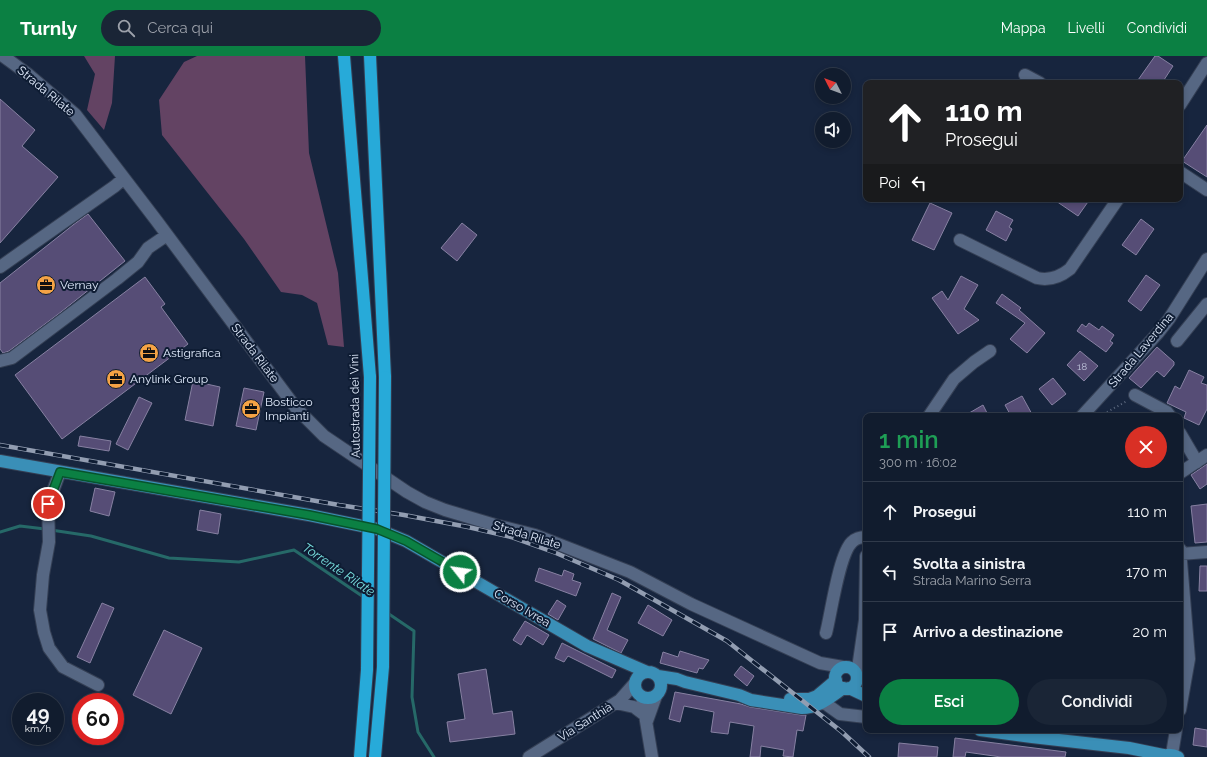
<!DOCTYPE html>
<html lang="it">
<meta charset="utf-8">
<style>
:root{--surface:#111c2e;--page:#1a2536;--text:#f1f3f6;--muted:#9ca1aa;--line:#303a4a;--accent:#0b8043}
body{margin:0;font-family:Raleway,sans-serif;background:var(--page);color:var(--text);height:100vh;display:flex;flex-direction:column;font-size:15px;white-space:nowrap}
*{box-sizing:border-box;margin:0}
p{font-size:13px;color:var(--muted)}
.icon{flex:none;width:22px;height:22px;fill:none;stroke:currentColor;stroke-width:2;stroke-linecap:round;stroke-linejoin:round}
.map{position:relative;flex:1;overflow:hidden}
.sheet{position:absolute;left:863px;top:357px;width:320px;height:320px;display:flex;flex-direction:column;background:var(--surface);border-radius:8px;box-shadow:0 2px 6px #0003,0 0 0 1px var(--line)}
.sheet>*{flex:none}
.guide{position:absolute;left:863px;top:24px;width:320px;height:122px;border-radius:8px;box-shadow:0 2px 6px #0003,0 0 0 1px var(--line);background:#202124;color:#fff;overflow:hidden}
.needle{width:26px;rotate:312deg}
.controls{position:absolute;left:815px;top:12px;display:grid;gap:8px}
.controls a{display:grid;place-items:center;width:36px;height:36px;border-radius:50%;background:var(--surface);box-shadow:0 2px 6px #0003,0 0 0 1px var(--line);font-size:20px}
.speed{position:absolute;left:12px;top:637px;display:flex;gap:8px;font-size:20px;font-weight:700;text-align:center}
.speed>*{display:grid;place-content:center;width:52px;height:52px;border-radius:50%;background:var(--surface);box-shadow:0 2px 6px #0003,0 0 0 1px var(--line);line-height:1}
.speed small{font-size:10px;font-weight:400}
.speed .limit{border:6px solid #d22;background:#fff;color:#111}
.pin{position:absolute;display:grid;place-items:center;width:34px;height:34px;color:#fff;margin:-17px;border:2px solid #fff;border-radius:50%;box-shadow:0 1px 4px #0007}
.me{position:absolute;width:44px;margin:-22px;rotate:300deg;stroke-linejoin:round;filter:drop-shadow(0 0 3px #0008)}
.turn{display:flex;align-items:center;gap:14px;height:84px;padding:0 16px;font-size:18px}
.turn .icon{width:52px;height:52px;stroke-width:2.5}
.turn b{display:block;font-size:28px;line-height:34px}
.then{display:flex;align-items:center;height:38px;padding:0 16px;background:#0003;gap:8px;font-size:15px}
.round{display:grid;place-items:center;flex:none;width:42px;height:42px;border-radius:21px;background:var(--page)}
.summary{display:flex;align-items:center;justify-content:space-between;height:68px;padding:0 16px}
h1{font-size:24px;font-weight:600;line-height:30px;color:#1e9e55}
.button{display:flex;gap:8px;margin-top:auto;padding:8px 16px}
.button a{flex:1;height:46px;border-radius:24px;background:var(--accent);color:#fff;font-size:16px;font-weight:600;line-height:46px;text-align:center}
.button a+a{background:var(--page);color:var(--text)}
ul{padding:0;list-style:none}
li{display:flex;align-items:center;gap:12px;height:60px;padding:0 16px;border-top:1px solid var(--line)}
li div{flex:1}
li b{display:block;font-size:15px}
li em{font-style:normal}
header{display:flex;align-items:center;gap:24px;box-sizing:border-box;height:56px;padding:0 20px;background:var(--accent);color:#fff}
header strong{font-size:19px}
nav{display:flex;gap:22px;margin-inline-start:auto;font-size:14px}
.search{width:280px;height:36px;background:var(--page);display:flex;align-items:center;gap:10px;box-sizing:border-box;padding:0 14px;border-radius:22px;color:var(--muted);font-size:15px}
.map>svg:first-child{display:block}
</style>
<header>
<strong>Turnly</strong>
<div class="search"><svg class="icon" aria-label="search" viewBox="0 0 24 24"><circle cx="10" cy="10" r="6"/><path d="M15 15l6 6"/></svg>Cerca qui</div>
<nav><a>Mappa</a><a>Livelli</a><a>Condividi</a></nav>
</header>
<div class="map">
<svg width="1207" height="701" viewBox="0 0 1207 701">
<rect width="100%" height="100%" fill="#17253e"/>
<path fill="#634363" d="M84,0H115L112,47L104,74L87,54L95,18Z
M197,0H305L309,97L338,217L344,291L328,289L317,247L302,239L281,236L244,183L162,79L159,44L184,6Z"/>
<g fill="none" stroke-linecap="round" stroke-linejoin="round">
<path stroke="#266968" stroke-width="3" d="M51,474L91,480L169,502L239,506L294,494L365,542
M0,476L20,470L45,473
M386,556L414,575L412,641L418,676L434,701"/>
</g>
<path fill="#564d76" stroke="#8781a2" d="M1155,0H1158L1173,10L1162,27H1143L1138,24Z
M0,43L35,74L22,90L58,121L0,187Z
M1207,69V121L1182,105Z
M1053,143H1090L1078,160Z
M930,147L952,157L934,194L912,184Z
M996,155L1013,164L1009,171L1012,173L1006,185L986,174Z
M88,158L125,205L61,256L9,295L3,297L0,293V227L73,169Z
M1141,163L1154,173L1136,199L1122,189Z
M462,167L477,179L457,205L441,192Z
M1146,219L1160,229L1141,255L1128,245Z
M961,220L978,229L964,253L979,264L958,278L932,242L942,235L948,244Z
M145,221L165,248L161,251L188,288L62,383L15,319Z
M1002,238L1021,252L1019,254L1045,277L1027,297L1010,283L1025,267L996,247Z
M1089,267L1099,274L1102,270L1114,279L1110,285L1113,287L1106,296L1077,275L1082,268L1086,271Z
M1157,291L1174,306V309L1164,321L1157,315L1141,332L1129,322Z
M1080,295L1098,310L1084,325L1067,309Z
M1189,314L1204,321L1201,327L1207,329V353L1199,369L1184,362L1186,356L1167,347L1175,330L1180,333Z
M1053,322L1066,338L1052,349L1039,333Z
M193,325L220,331L213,370L185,364Z
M244,332L264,336L256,374L236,370Z
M1022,340L1033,360H1011L1005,349Z
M139,341L152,347L128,394L116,388Z
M983,349L987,357L981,360H964Z
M80,380L111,385L109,395L78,390Z
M1207,408V428L1200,433L1191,419Z
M95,432L115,436L109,460L90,455Z
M1207,448V486L1195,487L1191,450Z
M200,454L221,458L218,478L197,474Z
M1200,510H1207V535H1199Z
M539,512L562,520L564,514L574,518L572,524L581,527L576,540L535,525Z
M612,537L621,541L607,574L628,584L621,597L593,583Z
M557,544L566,550L558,564L548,558Z
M102,547L114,552L90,607L77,601Z
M648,549L672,564L663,580L638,567Z
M525,565L549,579L543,589L527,579L521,589L513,584Z
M164,574L202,592L171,658L133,639Z
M562,587L616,614L612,622L568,600L564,606L555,602Z
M680,595L709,604L703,613L699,612L697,617L660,607L663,596L678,601Z
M741,610L754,620L747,630L734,619Z
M486,613L493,658L512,655L515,678L450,686L447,666L465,663L458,618Z
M675,636L741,648L750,651L801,659H806L803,675L797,674L793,701L783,700L784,694L761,690L760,701H750L754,670L730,666L728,678L711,676L714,656L684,650L680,666L669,663Z
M1195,672L1207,674V691L1193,689Z
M955,682L1066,696L1065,701H1001L966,696L965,701H953Z
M899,687L938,691L937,701H898Z"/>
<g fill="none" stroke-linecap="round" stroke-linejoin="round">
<g stroke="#343f54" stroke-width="14">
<path id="minor" d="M3,0L29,19L75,58L156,164L296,352L324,380L407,436L425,446L445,454L495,469L535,479L630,516L691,548L820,607L843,611
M1025,19L1040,27
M1180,49L1207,7
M1180,116L1207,134
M960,184L1037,222C1050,225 1060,221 1070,213L1118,143
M0,211L115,130L124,122
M1177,285L1207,248
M0,305L12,302L117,223L138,206L148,192L167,179
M1135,339L1167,356L1170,360
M929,360L954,323L974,306L990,295
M1082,360L1158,277L1169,263L1207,203
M1180,377L1197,406
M60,416L48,448L49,486L43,519L40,554L44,576L49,592L63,611L98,629
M1180,417L1207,399
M1180,493L1189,603L1180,654
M1180,498L1207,496
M826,577C831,558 839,498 852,486C856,482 860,481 866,481
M857,619L865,564L866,500
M642,641L652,701
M616,647L634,651L646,660
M821,647L826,648L840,658L866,661
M647,665L656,640
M1172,698L1176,674
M529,701L620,644L635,627"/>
</g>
<g stroke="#343f54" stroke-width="14">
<path id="major" d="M0,405L309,459L377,473L406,485L587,590L647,616
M835 622a11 11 0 1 1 22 0a11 11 0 1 1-22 0Z
M635 629a13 13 0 1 1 26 0a13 13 0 1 1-26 0Z
M658,620L677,623L685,626L739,639L751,644L802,652C819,652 831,640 844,632
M849,632L866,640
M790,643H809L817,640L836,624
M980,674L1032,681L1129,692L1163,699
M1160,701C1166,698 1172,698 1178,701"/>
</g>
<g stroke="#343f54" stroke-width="14">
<path id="highway" d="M344,0L370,321
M370,0L385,321"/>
</g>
<path stroke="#5e6b81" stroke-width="2" stroke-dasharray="1 3" stroke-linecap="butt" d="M1100,360L1127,345"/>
<use href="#minor" stroke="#566783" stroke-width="12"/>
<use href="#major" stroke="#3a8fb7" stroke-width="12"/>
<use href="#highway" stroke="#27aad9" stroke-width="12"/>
<g stroke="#929db1" stroke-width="4.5">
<path id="rail" d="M0,389L339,449L404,459L468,471L511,481L556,497L619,524L727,585L842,676L869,701"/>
</g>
<use href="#rail" stroke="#0e1c33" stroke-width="3" stroke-dasharray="9" stroke-linecap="butt"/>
<g stroke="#343f54" stroke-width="14" stroke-linecap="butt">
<path id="highway-bridge" d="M360,701L367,614L370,321
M375,701L383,611L385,321"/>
</g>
<use href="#highway-bridge" stroke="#27aad9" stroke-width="12"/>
</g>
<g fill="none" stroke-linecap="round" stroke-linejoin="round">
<g stroke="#07532c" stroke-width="10">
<path id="route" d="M48,448L60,416L309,459L377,473L406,485L460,516"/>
</g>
<use href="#route" stroke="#0b8043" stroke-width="7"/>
</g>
<defs>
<g id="office-disc" transform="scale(1)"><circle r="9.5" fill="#f5a345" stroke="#0e1c33"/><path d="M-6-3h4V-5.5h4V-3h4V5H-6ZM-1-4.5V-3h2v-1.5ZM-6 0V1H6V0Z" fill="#111"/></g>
</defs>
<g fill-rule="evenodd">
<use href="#office-disc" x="46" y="229"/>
<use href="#office-disc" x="149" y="297"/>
<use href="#office-disc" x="116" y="323"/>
<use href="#office-disc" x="251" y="353"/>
</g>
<g text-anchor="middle" stroke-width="4" stroke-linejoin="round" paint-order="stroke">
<g font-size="10" fill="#bfc4db">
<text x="1082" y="314">18</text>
</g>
<g font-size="12" fill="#e2ecfd" stroke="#0e1c33">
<text transform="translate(46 35) rotate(40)" y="4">Strada Rilate</text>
<text transform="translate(1141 294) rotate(-50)" y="4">Strada Laverdina</text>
<text transform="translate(255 297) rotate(53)" y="4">Strada Rilate</text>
<text transform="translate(355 350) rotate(-91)" y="4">Autostrada dei Vini</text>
<text transform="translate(527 479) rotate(17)" y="4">Strada Rilate</text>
<text transform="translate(522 552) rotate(30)" y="4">Corso Ivrea</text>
<text transform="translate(585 666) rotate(-32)" y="4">Via Santhià</text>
</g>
<g font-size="12" fill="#e2ecfd" stroke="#0e1c33" text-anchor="start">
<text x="60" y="233">Vernay</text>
<text x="163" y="301">Astigrafica</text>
<text x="130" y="327">Anylink Group</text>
<text x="265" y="350">Bosticco<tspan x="265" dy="14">Impianti</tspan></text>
</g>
<g font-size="13" font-style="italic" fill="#78dfde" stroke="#0e1c33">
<text transform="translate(339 513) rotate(34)" y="5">Torrente Rilate</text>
</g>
</g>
</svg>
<div class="controls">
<a><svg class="needle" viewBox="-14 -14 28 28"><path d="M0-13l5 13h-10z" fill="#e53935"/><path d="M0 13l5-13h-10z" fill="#9ca1aa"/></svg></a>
<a><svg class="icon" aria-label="sound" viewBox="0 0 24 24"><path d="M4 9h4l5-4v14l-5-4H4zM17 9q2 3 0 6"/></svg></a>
</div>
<div class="speed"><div>49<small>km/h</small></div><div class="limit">60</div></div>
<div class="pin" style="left:48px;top:448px;background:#d93025"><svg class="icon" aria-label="arrive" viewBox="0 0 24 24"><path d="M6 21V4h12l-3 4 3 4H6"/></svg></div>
<svg class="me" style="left:460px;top:516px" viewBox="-20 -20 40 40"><circle r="17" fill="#0b8043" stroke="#fff" stroke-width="3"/><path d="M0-11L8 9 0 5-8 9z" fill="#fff"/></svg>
<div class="guide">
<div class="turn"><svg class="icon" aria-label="ahead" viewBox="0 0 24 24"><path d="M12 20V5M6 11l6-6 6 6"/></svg><div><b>110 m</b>Prosegui</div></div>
<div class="then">Poi<svg class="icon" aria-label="left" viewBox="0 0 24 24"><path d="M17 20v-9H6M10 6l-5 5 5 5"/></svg></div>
</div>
<section class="sheet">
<div class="summary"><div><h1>1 min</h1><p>300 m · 16:02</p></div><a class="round" style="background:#d93025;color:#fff"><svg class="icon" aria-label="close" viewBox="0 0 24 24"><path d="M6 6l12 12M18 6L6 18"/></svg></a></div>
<ul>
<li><svg class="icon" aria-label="ahead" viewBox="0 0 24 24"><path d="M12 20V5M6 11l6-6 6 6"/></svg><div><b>Prosegui</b></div><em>110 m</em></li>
<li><svg class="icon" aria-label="left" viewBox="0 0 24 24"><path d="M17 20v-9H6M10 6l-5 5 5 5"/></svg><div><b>Svolta a sinistra</b><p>Strada Marino Serra</p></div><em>170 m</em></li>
<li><svg class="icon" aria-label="arrive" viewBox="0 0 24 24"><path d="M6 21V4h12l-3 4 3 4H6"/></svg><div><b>Arrivo a destinazione</b></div><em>20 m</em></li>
</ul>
<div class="button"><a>Esci</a><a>Condividi</a></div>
</section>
</div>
